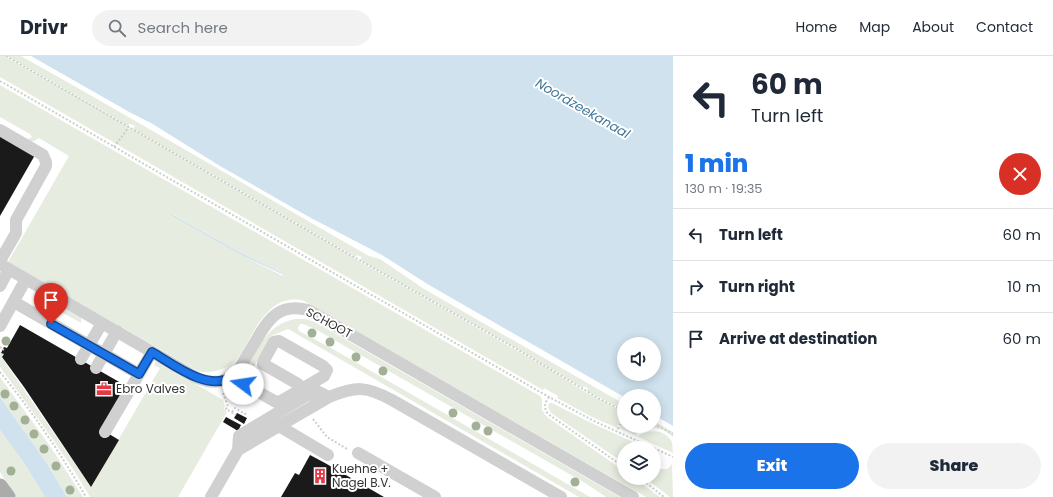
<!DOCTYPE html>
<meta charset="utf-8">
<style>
:root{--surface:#fff;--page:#f2f2f3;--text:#1f2937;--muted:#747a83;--line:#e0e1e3;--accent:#1a73e8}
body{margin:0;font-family:Poppins,sans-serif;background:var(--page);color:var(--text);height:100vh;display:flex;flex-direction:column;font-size:15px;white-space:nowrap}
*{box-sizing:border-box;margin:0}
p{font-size:13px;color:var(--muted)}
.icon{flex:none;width:22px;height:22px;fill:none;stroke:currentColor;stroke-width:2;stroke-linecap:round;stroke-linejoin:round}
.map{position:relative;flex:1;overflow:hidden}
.panel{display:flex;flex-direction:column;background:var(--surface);width:380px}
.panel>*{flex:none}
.guide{background:#fff;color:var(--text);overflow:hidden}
.tools{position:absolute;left:617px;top:281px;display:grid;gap:8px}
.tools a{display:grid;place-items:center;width:44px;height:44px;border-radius:50%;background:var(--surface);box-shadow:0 2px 10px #0003;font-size:20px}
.pin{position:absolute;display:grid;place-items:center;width:34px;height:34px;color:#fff;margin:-41px -17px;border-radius:50% 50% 50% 0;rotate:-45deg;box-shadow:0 0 4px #0007}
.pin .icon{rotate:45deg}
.me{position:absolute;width:44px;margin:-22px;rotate:284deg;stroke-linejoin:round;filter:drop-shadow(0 0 3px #0008)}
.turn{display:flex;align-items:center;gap:14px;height:84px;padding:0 12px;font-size:18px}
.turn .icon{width:52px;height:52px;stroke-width:2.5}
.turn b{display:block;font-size:28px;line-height:34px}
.round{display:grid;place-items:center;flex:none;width:42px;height:42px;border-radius:21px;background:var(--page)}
.headline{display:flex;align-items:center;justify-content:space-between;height:68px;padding:0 12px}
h1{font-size:24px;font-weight:800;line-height:30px;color:var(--accent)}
.primary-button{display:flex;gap:8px;margin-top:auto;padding:8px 12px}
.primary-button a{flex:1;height:46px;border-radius:24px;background:var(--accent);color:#fff;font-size:16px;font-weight:800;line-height:46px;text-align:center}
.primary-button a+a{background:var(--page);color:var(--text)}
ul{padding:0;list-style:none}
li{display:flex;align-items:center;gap:12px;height:52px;padding:0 12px;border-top:1px solid var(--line)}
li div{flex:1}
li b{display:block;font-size:15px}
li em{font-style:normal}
header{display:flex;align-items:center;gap:24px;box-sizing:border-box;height:56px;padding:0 20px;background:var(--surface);border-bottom:1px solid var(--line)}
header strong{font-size:19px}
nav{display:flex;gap:22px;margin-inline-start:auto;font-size:14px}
.search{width:280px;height:36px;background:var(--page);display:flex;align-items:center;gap:10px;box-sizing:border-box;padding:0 14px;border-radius:22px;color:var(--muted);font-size:15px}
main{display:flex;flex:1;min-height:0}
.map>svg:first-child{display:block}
</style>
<header>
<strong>Drivr</strong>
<div class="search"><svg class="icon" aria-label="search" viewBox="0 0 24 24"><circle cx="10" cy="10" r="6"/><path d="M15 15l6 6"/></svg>Search here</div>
<nav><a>Home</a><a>Map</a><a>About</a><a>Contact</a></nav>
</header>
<main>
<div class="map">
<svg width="673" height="441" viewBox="0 0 673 441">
<rect width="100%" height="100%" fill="#fff"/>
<path fill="#e6ecdf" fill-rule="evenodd" d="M0,0H4L99,53L128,71L127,72L133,74L355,202V203L444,253L549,313L585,336L620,354L622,361L617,372L592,361L557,342L558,340L544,332L543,334L0,21Z
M7,0H21C138,65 253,134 369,200L380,203L424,233L624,348V357L620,352L587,335L588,332L584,330L583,332L516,292L360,204L362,201L357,199L356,201L133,73L135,70L130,68L128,70L102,54Z
M0,29L540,340L542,343V354L547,361L624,415V422H634L660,441H646L304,245C275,237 259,265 247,287C243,293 240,300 235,305C225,314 213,317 200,316L8,206L69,100L39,82L30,87L26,84L32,81L30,78L0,61ZM173,158L241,197L284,218L283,220L243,200L172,159Z
M43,240L81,262V267L40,244Z
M295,263H305L315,266L620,441H606L585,427L315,273L303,268H300L298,272L299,275L331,292L590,441H579L288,273L271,280L246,324L244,318C258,294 265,269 295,263Z
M0,296L4,298L2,302L91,431L160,312L154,309L156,305L223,344L225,350L224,353L227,356L178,441H90L75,416L49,378L0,311Z
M0,321L50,390L83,441H67L46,406L0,341Z
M549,347H552L585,364L633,386L632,392H624V407L551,357L548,351Z
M624,362V370H654V365L673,376V381C664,371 646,367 636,378L638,380C650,373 664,373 672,386L673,397L619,372Z
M0,374L24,407L45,441H16L0,416Z
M672,408L673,441H670L645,422H654V413H667Z"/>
<path fill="#cfe2ee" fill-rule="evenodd" d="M31,0H673V370L654,359V340L624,341L429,229L382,199L311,162L220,110L151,67L131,57ZM624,288H654V318H624Z
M172,158L241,197L284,218V219L243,200L171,159Z
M0,341L46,406L67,441H45L24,407L0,374Z"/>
<path fill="#1a1a1a" d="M0,79L35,99L0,160Z
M20,269L121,327L123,335L101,373L119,384L91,431L24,331L2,301L4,298L1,297L4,291L7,292Z
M237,357L247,362L244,368L234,362Z
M226,361L241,369L238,375L223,366Z
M310,399L325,407L384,441H281L295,417L299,419Z"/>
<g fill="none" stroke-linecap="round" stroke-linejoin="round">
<path stroke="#cdcdcd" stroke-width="2" stroke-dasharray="2 2" stroke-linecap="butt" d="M6,0L361,205L515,292L598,342L620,353L623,361L617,375
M0,25L549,341L594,365L653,392
M114,91L129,71
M0,291L4,294
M0,316C32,355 61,398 86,441
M223,337L228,351L226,353L236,359
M549,341C545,347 543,351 548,358L624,411
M232,356L235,352L245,358L247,356
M313,363L327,381L347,393
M654,368L673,378
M654,392L673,401
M640,422L664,441"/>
<path stroke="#d0d0d0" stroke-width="12" d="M0,74L43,99L46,106V110L16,164V177L0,205
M0,208L197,322C215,329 227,327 240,312C245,302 251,293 257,283C269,261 281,247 308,254L633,441
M0,230L9,213
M14,246L139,318
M0,270L26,223
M81,303L102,267
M96,312L117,275
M231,321L243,328L245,332L250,334H255L276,346L281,345L324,320L327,314L323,310L279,285L274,286L263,306V308L298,328L301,333
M279,370L328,399
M105,376L152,296
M238,394L329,341C357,330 366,330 392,344L561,441
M358,397L435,441
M211,441L238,394L239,380L304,341L317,335L329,341"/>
<path stroke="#ababab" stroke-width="15" d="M0,430L8,441"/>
</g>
<g fill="#a2b095">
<circle cx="312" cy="277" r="4.5"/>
<circle cx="6" cy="285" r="4.5"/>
<circle cx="330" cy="286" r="4.5"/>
<circle cx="356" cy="301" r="4.5"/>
<circle cx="383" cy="315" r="4.5"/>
<circle cx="5" cy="338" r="4.5"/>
<circle cx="14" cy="350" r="4.5"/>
<circle cx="453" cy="357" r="4.5"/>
<circle cx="25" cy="364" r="4.5"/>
<circle cx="476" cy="370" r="4.5"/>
<circle cx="488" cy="375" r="4.5"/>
<circle cx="34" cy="378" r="4.5"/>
<circle cx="44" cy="393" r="4.5"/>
<circle cx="56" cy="410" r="4.5"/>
<circle cx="11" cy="415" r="4.5"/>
<circle cx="575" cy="426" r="4.5"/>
<circle cx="70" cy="434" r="4.5"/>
</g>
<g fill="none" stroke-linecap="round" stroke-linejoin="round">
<g stroke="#114b97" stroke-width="10">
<path id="route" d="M51,268L139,318L152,296C173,308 208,336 231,321L243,328"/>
</g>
<use href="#route" stroke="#1a73e8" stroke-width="7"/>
</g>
<defs>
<g id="office-bare" transform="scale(1.2)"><path d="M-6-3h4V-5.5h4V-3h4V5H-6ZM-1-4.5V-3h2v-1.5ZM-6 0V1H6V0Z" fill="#e63946" stroke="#fff" stroke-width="2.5" paint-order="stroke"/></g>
<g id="building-bare" transform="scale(1.2)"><path d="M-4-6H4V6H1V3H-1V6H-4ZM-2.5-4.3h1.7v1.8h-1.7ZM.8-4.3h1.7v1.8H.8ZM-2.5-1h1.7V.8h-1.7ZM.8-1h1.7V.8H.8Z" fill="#e63946" stroke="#fff" stroke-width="2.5" paint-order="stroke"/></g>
</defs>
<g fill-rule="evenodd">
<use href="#office-bare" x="104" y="333"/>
<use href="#building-bare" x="320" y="420"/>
</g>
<g text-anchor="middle" stroke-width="4" stroke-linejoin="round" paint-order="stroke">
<g font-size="12" fill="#333" stroke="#fff">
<text transform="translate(329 267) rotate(28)" y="4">SCHOOT</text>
</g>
<g font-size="12" fill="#333" stroke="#fff" text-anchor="start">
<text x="116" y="337">Ebro Valves</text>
<text x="332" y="417">Kuehne +<tspan x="332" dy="14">Nagel B.V.</tspan></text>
</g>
<g font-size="13" font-style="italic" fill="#3f7597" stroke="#fff">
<text transform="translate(583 52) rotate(30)" y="5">Noordzeekanaal</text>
</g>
</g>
</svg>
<div class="tools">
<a><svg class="icon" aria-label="sound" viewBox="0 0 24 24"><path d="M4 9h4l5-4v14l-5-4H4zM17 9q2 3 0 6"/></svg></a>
<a><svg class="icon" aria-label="search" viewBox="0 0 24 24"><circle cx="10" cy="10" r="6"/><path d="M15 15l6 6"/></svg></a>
<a><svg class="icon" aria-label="layers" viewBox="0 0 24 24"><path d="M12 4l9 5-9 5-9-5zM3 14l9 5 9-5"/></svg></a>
</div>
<div class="pin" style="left:51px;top:268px;background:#d93025"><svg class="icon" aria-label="arrive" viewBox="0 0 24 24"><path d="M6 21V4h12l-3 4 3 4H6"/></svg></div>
<svg class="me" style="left:243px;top:328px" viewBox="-20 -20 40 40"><circle r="19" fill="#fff"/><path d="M0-13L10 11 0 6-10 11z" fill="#1a73e8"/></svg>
</div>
<section class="panel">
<div class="guide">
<div class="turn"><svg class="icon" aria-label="left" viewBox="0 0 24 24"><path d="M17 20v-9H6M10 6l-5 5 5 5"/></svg><div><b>60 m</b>Turn left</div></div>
</div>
<div class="headline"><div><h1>1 min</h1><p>130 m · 19:35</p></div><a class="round" style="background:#d93025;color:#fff"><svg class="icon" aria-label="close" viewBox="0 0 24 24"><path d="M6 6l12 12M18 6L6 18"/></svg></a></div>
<ul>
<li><svg class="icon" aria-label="left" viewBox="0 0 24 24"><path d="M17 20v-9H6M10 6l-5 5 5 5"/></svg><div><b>Turn left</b></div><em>60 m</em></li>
<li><svg class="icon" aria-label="right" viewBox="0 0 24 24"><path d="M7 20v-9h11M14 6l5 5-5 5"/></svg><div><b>Turn right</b></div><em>10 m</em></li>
<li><svg class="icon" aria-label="arrive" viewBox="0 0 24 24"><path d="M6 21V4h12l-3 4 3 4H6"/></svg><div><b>Arrive at destination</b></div><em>60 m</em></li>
</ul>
<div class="primary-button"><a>Exit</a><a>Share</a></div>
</section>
</main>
